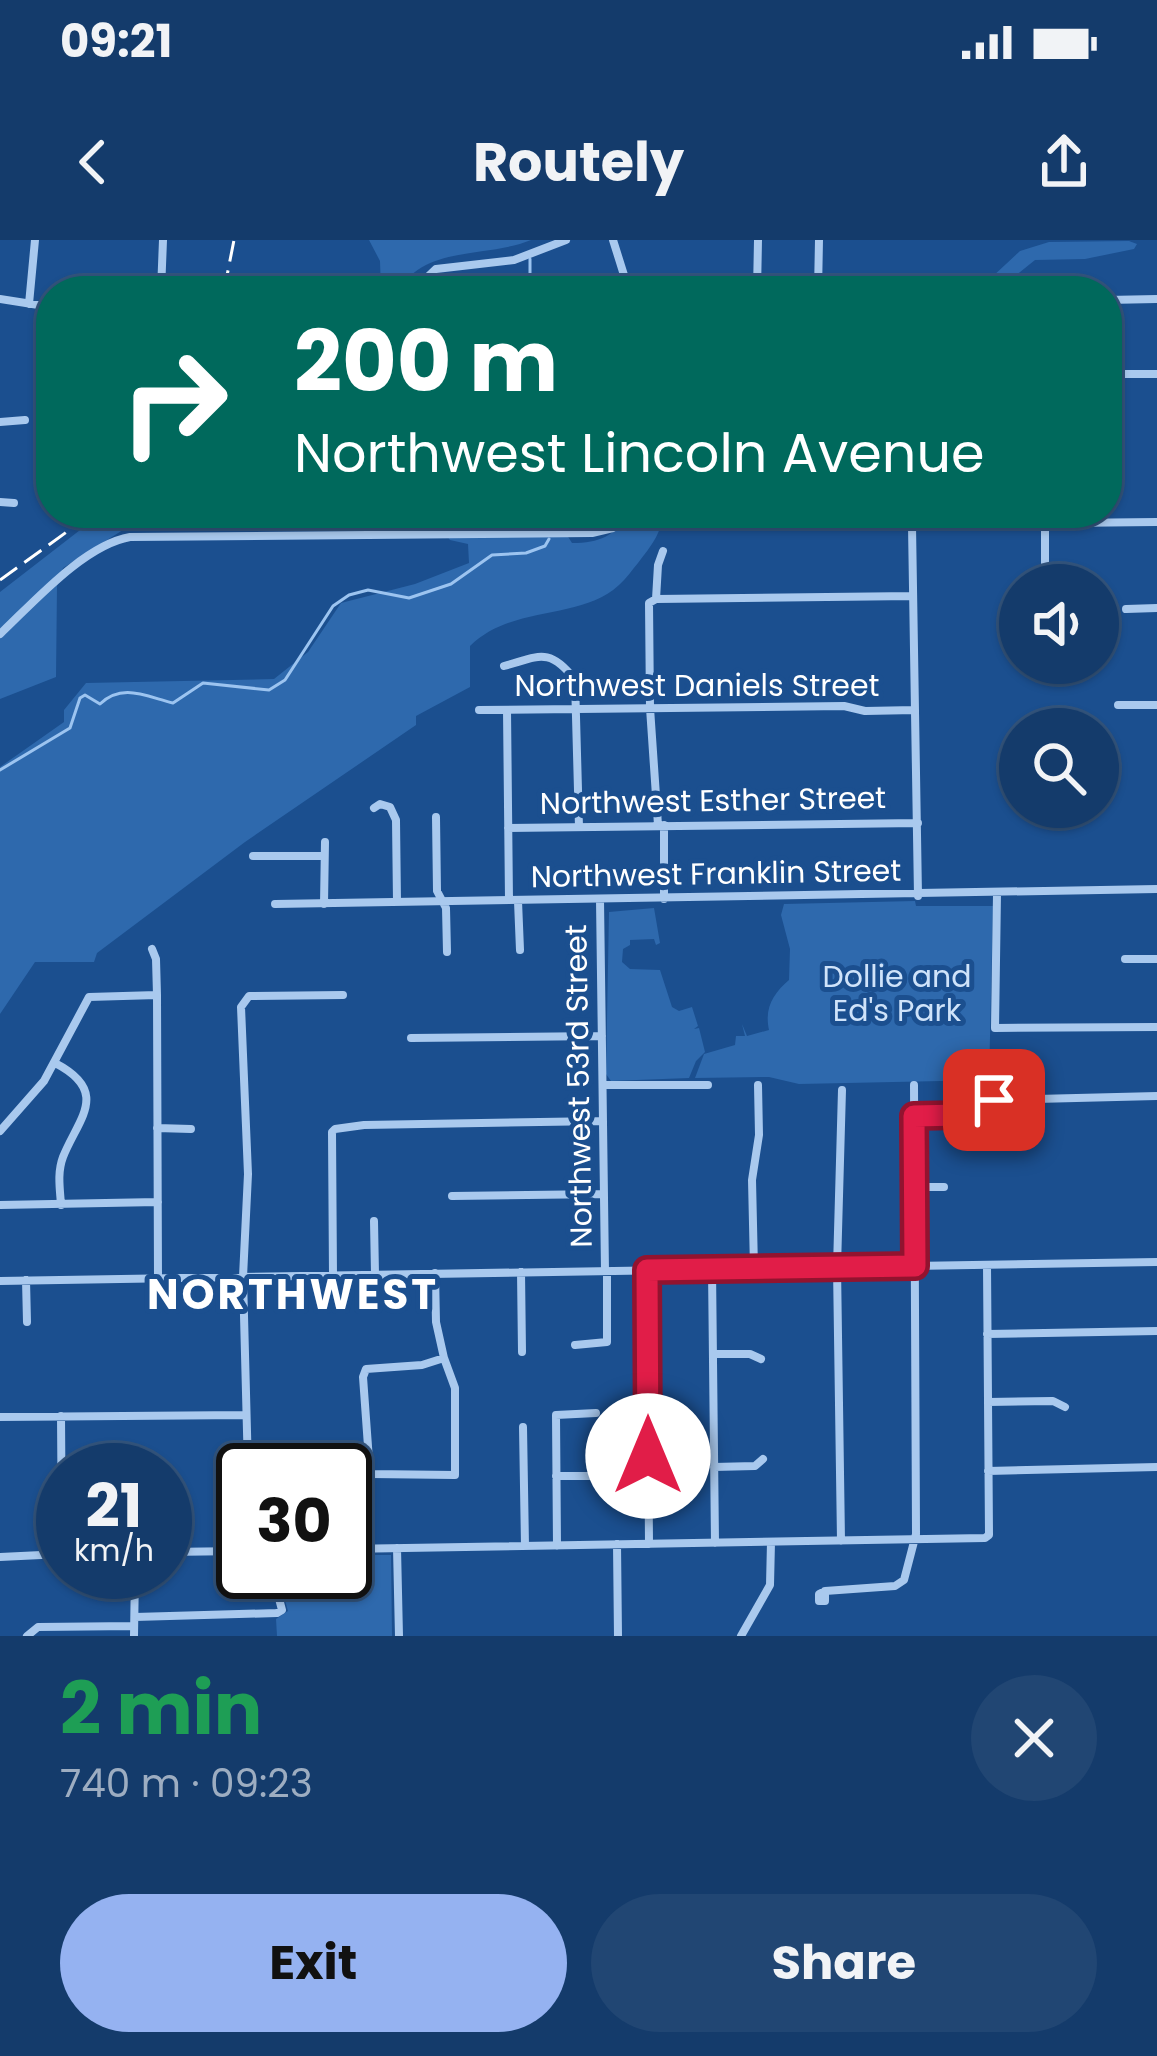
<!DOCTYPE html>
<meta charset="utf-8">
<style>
:root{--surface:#143b6b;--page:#214673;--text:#f1f3f6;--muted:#9dadc1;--line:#33557e;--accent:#95b2f1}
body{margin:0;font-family:Poppins,sans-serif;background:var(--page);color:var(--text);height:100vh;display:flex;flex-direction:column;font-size:45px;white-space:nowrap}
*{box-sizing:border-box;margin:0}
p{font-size:39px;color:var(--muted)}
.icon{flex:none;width:66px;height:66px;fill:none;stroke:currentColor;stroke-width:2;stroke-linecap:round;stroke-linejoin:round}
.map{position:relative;height:1396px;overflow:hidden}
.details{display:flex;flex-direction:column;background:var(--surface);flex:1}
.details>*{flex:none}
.hud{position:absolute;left:36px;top:36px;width:1086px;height:252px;border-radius:48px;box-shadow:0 3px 9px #0004,0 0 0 3px var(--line);background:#00695c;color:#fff;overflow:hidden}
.fabs{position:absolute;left:999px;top:324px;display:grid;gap:24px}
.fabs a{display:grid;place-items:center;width:120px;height:120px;border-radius:50%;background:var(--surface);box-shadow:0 3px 9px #0004,0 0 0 3px var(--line);font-size:60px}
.speed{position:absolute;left:36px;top:1203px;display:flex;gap:24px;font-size:60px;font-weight:700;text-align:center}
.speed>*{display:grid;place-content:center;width:156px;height:156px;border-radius:50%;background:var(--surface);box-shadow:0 3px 9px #0004,0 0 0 3px var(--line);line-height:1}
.speed small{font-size:30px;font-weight:400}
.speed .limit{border:6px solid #111;border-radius:18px;background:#fff;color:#111}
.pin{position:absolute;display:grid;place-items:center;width:102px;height:102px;color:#fff;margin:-51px;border-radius:24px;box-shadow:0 6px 18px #0006}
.me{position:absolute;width:132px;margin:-66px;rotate:0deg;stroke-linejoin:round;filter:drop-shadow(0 0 9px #0008)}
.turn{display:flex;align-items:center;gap:42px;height:252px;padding:0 60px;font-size:54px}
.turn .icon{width:156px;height:156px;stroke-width:2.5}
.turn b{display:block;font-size:84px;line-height:102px}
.round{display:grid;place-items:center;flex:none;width:126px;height:126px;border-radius:63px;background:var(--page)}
.head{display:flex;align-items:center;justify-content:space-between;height:204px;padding:0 60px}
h1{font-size:72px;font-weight:700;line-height:90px;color:#1e9e55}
.button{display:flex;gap:24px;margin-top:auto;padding:24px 60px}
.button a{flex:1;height:138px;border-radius:72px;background:var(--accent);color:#111;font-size:48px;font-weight:700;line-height:138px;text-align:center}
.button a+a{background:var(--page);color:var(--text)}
.status{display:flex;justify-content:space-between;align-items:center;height:84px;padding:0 60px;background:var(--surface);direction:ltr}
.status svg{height:33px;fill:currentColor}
header{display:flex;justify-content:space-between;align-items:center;height:156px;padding:0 60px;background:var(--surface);font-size:54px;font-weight:700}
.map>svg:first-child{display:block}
</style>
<div class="status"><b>09:21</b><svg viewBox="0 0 49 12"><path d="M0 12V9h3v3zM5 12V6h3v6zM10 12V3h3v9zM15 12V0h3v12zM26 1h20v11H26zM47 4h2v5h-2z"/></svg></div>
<header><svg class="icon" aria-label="back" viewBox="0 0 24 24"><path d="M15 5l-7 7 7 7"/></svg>Routely<svg class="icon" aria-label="share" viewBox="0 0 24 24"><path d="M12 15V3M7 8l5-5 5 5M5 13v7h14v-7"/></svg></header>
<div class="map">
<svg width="1157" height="1396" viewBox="0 0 1157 1396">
<rect width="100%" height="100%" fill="#1b4f8f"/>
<path fill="#2e69ad" d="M369,0H531C488,18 423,5 399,51H381L380,21Z
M1049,2L1129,1L1137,4L1134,9L1085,19L1035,20L1004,45L1003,51H977L1020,11Z
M102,273H141L126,288L63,328L57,346L56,437L0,459V352Z
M537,273H553L572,303C600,303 614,296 630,273H664C660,295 652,305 638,323C632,330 626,339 619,345C580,381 513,364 470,406V447L416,476V485L245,602L97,713L94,722H35L0,774V527L64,482V470L86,443L274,439L308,412L341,363L415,344L469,323L468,304L450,300L443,291L446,287L516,283Z
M915,661L916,666H993L989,840L799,844L769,837L695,838L704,814L735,805L736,796H745L742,784L747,796L769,790C764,767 774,753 789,740L790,709L781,675L784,664Z
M654,668L660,703L656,705L654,699L630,700V705L623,709L622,722L630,729L660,730L672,767L679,771L692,767L698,786L694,789L699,788L705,812L696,821L689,838L611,841L606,834L609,672Z
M345,1315H391L392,1396H277L276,1379L288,1371L277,1332H345Z"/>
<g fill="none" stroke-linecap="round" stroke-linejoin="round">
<path stroke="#9cc4f0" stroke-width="3" d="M530,51V19
M547,273L549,289
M0,530L70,488L80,458L85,455L100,464C122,443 145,456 173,463L203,443L269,450L285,440L333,366L349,355L368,350L409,358L451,344L492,315L526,313L545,306L549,299"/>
<path stroke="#a9c9ee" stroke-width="8" d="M613,0L629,51
M161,51L163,0
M413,51L436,29L514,20L566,0
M757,51L758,0
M818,51L819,0
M0,59L51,67
M1107,60L1157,59
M29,64L35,0
M1107,134H1157
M0,182L25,180
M0,262L14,263
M384,273V295
M1045,284V330
M912,286L918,656
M723,287L1157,282
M656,359L913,356
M1126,369L1157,368
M0,394C33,363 84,305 130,297L592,293L613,288L624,273
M504,426C538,417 549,406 575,440L579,587
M1118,465H1157
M479,470L844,466L865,471L915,470
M507,470L509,660
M374,568L380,564L390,567L396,580L397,662
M436,577L437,651L446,668L447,712
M658,585L650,468L649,363L656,359L658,325L663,311
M664,585V659
M508,588L918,583
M253,616H323
M997,654L995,788L1157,787
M600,660L605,1031
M518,661L520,710
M275,664L1157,649
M324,664L325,602
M152,709L156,719L157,755L158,1038
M1125,719H1157
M411,798L602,796
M55,823C111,852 78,879 63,917C57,933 60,949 61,965
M603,845H708
M913,876L960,875L992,860L1157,856
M157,888L191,889
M0,891L44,841L89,757L157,755
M912,947H944
M452,956L604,954
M0,965L158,962
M374,981L375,1034
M754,1028L752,940L759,895L758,845
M712,1029L715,1303
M647,1030L649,1304
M521,1032L522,1112
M435,1033L436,1082L444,1118
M333,1035L332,892L335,889L364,885L603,881
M26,1040L27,1082
M0,1041L1157,1022
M987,1094L1157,1091
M575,1105L607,1102V1031
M713,1114H750L761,1119
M444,1118L455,1148V1235L370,1234L363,1137L366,1129L422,1125Z
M988,1162L1053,1161L1065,1167
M61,1176L62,1314
M0,1177L246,1175
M523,1187L525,1306
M714,1227L755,1226L763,1219
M248,1230L243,1037L248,934L241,767L249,756L343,755
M988,1231L1157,1227
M556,1236H594
M841,1301L837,1027L842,850
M617,1304L618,1396
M557,1306L556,1175L596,1173
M397,1308L399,1396
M345,1309L985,1298L989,1295L987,1025
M165,1312L243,1311
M0,1317L62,1314
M825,1351V1361H819V1354L825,1351L895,1346L904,1340L916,1294L914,845
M135,1377L277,1373L282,1370L272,1332
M27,1396L38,1387L134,1386
M134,1396L135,1332
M741,1396L770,1345L771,1302"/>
<path stroke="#fff" stroke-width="3" stroke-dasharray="21 9" stroke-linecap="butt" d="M224,51L234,0
M0,340L93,273"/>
</g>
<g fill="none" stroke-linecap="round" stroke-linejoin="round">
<g stroke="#92132f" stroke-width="30">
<path id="route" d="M648,1216L647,1030L915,1026L914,876L960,875L994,860"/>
</g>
<use href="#route" stroke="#e11d48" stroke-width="21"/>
</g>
<g text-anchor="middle" stroke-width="10" stroke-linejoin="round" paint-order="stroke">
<g font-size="30" fill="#fff" stroke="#1b4f8f">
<text x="697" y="456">Northwest Daniels Street</text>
<text transform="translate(713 561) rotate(-1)" y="10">Northwest Esther Street</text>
<text transform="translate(716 634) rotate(-1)" y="10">Northwest Franklin Street</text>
<text transform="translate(579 846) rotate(-91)" y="10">Northwest 53rd Street</text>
</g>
<g font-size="30" fill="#cfe3fa" stroke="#1b4f8f">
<text x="897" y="747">Dollie and<tspan x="897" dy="34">Ed's Park</tspan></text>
</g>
<g font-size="42" font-weight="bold" letter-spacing="3" fill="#fff" stroke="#1b4f8f">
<text x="293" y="1069">NORTHWEST</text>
</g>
</g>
</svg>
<div class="fabs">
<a><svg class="icon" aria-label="sound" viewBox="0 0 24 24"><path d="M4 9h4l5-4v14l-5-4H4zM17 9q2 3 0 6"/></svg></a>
<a><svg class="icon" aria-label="search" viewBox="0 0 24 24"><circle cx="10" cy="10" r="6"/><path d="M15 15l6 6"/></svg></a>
</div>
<div class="speed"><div>21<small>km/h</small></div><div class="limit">30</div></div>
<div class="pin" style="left:994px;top:860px;background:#d93025"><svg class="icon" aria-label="arrive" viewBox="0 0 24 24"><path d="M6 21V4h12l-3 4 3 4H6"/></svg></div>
<svg class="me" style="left:648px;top:1216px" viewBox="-20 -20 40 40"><circle r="19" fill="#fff"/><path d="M0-13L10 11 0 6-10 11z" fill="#e11d48"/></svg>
<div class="hud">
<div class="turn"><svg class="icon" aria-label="right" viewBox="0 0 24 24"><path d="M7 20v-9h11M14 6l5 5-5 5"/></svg><div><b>200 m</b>Northwest Lincoln Avenue</div></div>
</div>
</div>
<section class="details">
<div class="head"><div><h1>2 min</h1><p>740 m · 09:23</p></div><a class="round"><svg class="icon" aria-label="close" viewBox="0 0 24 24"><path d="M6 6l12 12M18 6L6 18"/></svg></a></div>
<div class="button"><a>Exit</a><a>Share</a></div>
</section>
